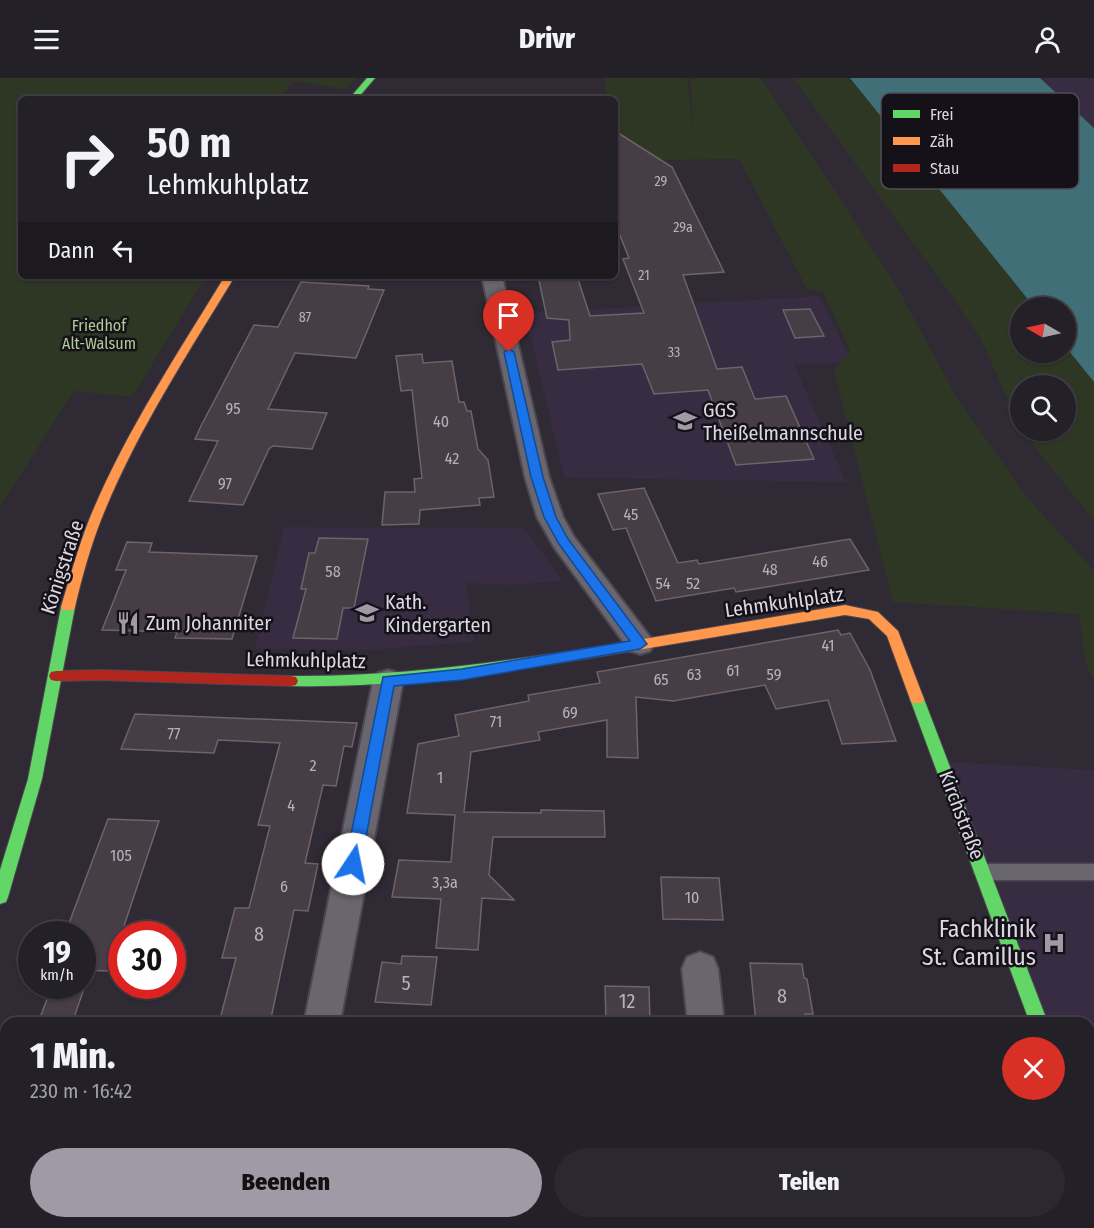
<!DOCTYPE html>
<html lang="de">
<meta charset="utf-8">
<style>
:root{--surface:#232027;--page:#2b282f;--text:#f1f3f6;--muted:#a3a3a7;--line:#403e44;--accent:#9f9aa6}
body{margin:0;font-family:"Fira Sans Condensed",sans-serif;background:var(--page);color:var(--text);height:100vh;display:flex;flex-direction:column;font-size:22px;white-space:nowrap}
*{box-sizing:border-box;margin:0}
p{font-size:20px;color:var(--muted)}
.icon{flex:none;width:33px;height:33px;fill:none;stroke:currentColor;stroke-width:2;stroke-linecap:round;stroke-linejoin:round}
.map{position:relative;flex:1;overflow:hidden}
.details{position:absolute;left:0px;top:939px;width:1095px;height:212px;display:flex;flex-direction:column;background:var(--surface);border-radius:18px 18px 0 0;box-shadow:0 2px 4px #0004,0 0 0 2px var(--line)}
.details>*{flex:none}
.banner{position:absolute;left:18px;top:18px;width:600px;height:183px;border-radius:9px;box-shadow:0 2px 4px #0004,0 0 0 2px var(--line);background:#232027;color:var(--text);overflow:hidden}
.needle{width:39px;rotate:279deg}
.buttons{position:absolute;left:1010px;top:219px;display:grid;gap:12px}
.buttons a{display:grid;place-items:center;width:66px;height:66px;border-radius:50%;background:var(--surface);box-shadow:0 2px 4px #0004,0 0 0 2px var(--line);font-size:30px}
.speed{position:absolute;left:18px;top:843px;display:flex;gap:12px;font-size:30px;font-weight:700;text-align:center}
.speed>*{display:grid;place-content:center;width:78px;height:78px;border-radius:50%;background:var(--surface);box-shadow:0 2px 4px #0004,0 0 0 2px var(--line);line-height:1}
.speed small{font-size:15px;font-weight:400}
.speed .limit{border:9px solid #d22;background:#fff;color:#111}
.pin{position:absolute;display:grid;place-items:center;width:51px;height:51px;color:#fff;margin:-62px -26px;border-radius:50% 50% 50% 0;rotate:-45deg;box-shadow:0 0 6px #0007}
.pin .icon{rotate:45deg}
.me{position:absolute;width:66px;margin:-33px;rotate:11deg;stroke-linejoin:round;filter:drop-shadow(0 0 4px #0008)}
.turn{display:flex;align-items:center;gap:21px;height:126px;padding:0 30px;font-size:27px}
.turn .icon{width:78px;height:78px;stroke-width:2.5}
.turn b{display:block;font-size:42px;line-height:51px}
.then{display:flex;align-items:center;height:57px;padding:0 30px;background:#0003;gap:12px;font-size:22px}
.round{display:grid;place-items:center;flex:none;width:63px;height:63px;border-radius:32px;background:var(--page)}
.summary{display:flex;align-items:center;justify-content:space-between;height:102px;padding:0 30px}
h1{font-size:36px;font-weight:800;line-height:45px}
.button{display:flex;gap:12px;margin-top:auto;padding:12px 30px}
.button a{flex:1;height:69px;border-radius:36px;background:var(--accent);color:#111;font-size:24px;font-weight:800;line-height:69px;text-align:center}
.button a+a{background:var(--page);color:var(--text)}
header{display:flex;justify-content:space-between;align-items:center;height:78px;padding:0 30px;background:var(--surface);font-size:27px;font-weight:800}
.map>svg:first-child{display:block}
</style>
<header><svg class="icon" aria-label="menu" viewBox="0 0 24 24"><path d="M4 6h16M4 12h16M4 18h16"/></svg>Drivr<svg class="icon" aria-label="person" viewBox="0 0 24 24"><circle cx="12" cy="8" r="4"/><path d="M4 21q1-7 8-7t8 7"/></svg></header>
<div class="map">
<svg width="1094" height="1150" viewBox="0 0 1094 1150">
<rect width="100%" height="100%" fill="#2f2a34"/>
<path fill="#372c42" d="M1040,0H1094V50Z
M819,218L853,285L794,286L846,404L564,400L525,235Z
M284,449L524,450L563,503L511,507L466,505L474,564L369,572L255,571Z
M947,684L1094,692V1104L1089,1086V945H1044Z"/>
<path fill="#2e3724" d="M0,0H356L345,11L293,3L279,21H21V198H206L132,319L74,313L0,429Z
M605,0H687L694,57L690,0H761L896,207L957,320L1027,419L1094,493V601C1083,590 1083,553 1078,536L893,524L834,293L850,273L823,214L807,211L739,81L639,82L625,59L615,52V21H606Z
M793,0H850L1034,229L1020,230V274H1065V268L1094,304V442L1039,375L1025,353L1065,352V308H1020V343L1009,325L982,263L952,218Z"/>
<path fill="#416f77" d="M850,0H1040L1094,50V304L1065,268V230L1034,229Z"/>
<path fill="#473e45" stroke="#6c646a" stroke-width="1.5" d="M615,53L672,89L724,194L683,197L717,291L742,289L755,321L786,318L814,381L736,387L708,312L654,316L642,286L558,292L552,264L570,262L569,242L547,240L538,198H577L590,238L644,235L623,181L629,180L615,145Z
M301,204L369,208L368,211L384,212L356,280L295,275L268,331L327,335L312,371L273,368L269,371L243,427L189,423L218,363L195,361L201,348L254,247L278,249Z
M810,231L824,258L795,260L783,232Z
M422,276L423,285L452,283L459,324H464L467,333H471L478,371L488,382L494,419L479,420L480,427L420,432L419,446L382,447L385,414H415L414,401L422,400L412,312L401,313L396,278Z
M644,410L678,485L697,482L699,486L850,461L869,492L736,514L734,510L656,523L626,450L613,452L598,416Z
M319,460L368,461L354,530H343L337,561L293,560L306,511H301L309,475H315Z
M127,464L152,465L149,474L257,478L232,561L175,560L177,554L102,552L126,492H116Z
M838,552L841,557L850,555L870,592L896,663L842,666L828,622L776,631L765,607L673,623L636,619L638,680L607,679V642L538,654L540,662L471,674L464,734L541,735V732L604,733L605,759H493L489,797L514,822L482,820L478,872L436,870L441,821L392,819L399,782L451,784L455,737L407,735L418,666L459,658L455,637L529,623L528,617L600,605L597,594Z
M135,636L357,645L352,669L344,668L336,708L323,707L305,785L318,786L308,833L294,832L270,945H219L236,880H222L235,830H249L270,748L258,747L280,665L218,662L214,675L121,671Z
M108,741L159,743L109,893L82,892V856H65Z
M661,799L719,800L723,842L663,841Z
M402,878L437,879L431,927L375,924L382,884L401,886Z
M750,885L802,886L804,900L807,901L813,936H805L806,945H756Z
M52,908H85L72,945H38Z
M605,908L649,909L650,945H606Z"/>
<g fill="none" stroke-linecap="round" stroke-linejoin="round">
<g stroke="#4b474f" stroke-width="3">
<path id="lane" d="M983,786H1094V802H983L977,799L974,794L977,789Z"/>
</g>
<g stroke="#4b474f" stroke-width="4">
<path id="street" d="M482,198H502L549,399L563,439L574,459L650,559L654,566L650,573L640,576L630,573L554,469L537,439L525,399Z
M388,592L398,595L403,603L340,945H304L373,603L378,595Z
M700,874L713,879L718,891L724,945H688L682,891L687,879Z
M1089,1095L1094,1097V1150H1085L1078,1144H1089Z
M262,1144H304L303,1150H261Z
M701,1144H743L744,1150H702Z"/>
</g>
<g stroke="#4b474f" stroke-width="2">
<path id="fast" d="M367,0H375L357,21H349Z
M68,524L75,529L42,701L8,819L6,824L0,826V792L28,701L61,529Z
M584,571L591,576L584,581C486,597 390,610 291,608L286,607L284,603L286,599L291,598C390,599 486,586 584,571Z
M917,616L922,617L924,621L1048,945H1030L910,621L912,617Z"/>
</g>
<g stroke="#4b474f" stroke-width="2">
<path id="slow" d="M225,198H235C187,277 135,356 101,442C90,470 82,499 75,529L73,532H63L61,529C70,499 78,470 89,442C124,356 177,277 225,198Z
M845,527L878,534L898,553L924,621L922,625H912L910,621L887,558L869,541L845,537L584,581L577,576L584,571Z"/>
</g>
<g stroke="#4b474f" stroke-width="2">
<path id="jam" d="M100,592L291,598L296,599L298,603L296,607L291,608L100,602L56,603L51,602L49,598L51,594L56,593Z"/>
</g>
<use href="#lane" fill="#6a666f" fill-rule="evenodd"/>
<use href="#street" fill="#6a666f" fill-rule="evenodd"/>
<use href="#fast" fill="#63d668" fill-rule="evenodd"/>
<use href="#slow" fill="#ff974d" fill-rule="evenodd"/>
<use href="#jam" fill="#b3261e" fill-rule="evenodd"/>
</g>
<path fill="#1a73e8" stroke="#114b97" stroke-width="1.5" d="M509,271L514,274L543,399L556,439L568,461L647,566L640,571L462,602L394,608L361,786L359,791L353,793L348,791L345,786L383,599L462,591L630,563L559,466L544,439L531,399L504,274Z"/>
<defs>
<g id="school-bare" transform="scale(1.8)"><path d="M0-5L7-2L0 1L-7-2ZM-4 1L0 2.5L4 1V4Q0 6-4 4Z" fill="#9f9aa6" stroke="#151119" stroke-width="2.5" paint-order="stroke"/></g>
<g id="restaurant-bare" transform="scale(1.8)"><path d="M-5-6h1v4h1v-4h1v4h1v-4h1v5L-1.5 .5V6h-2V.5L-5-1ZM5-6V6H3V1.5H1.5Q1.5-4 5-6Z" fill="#9f9aa6" stroke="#151119" stroke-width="2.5" paint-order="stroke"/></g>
<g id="hospital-bare" transform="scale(1.8)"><path d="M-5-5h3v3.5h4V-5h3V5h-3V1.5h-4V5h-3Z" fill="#9f9aa6" stroke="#151119" stroke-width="2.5" paint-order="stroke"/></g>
</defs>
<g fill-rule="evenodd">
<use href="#school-bare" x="685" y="343"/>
<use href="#school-bare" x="367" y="535"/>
<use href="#restaurant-bare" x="128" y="545"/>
<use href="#hospital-bare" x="1054" y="865"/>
</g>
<g text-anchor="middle" stroke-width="5" stroke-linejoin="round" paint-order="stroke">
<g font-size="14" fill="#b7b1bc">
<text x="661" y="108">29</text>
<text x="683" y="154">29a</text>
<text x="644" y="202">21</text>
<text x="305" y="244">87</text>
<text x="674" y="279">33</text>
</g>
<g font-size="16" fill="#aecb90" stroke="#151119">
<text x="99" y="253">Friedhof<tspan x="99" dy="18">Alt-Walsum</tspan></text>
</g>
<g font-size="16" fill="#b7b1bc">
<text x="233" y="336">95</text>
<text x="441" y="349">40</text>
<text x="452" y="386">42</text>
<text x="225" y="411">97</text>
<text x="631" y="442">45</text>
<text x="820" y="489">46</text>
<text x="770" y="497">48</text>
<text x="333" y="499">58</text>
<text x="663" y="511">54</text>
<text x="693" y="511">52</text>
<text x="828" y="573">41</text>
<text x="733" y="598">61</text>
<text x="694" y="602">63</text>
<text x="774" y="602">59</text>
<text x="661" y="607">65</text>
<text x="570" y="640">69</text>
<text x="496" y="649">71</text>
<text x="174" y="661">77</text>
<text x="313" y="693">2</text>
<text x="440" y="705">1</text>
<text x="291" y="733">4</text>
<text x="121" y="783">105</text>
<text x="445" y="810">3,3a</text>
<text x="284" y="814">6</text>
<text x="692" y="825">10</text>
</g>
<g font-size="20" fill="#dcd7e3" stroke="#151119" text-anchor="start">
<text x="703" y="339">GGS<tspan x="703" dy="23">Theißelmannschule</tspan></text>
<text x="385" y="531">Kath.<tspan x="385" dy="23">Kindergarten</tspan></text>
<text x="146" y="552">Zum Johanniter</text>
</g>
<g font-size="20" fill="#dcd7e3" stroke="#151119">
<text transform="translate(62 489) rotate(-72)" y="7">Königstraße</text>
<text transform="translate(784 524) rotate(-8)" y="7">Lehmkuhlplatz</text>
<text transform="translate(306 582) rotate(1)" y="7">Lehmkuhlplatz</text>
<text transform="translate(962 737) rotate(69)" y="7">Kirchstraße</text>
</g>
<g font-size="20" fill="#b7b1bc">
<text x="259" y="863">8</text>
<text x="406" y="912">5</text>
<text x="782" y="925">8</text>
<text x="627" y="930">12</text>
</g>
<g font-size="24" fill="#dcd7e3" stroke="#151119" text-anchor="end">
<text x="1036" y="859">Fachklinik<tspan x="1036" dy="28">St. Camillus</tspan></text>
</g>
</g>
<rect x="881" y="15" width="198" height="96" rx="9" fill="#151119" stroke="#514c56" stroke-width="1.5"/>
<rect x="893" y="32" width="27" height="8" fill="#63d668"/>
<rect x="893" y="59" width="27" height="8" fill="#ff974d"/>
<rect x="893" y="86" width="27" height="8" fill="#b3261e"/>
<g font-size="16" fill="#dcd7e3">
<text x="930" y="42">Frei</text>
<text x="930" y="69">Zäh</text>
<text x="930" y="96">Stau</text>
</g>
</svg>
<div class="buttons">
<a><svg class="needle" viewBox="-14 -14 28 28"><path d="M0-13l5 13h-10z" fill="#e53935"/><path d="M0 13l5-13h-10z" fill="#a3a3a7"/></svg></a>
<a><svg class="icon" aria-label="search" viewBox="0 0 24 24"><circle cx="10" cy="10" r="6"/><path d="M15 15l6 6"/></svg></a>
</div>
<div class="speed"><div>19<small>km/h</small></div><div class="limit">30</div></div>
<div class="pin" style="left:509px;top:274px;background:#d93025"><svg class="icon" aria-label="arrive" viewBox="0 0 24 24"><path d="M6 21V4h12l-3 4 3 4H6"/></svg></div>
<svg class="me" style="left:353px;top:786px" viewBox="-20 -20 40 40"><circle r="19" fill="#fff"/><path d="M0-13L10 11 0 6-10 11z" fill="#1a73e8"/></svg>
<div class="banner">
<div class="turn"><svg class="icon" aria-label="right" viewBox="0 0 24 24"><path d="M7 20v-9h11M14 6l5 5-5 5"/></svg><div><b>50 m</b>Lehmkuhlplatz</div></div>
<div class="then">Dann<svg class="icon" aria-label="left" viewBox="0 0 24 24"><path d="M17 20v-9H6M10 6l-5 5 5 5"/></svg></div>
</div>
<section class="details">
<div class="summary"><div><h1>1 Min.</h1><p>230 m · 16:42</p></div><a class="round" style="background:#d93025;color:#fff"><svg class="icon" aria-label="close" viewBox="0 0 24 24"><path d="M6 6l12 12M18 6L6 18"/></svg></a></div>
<div class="button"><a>Beenden</a><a>Teilen</a></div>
</section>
</div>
